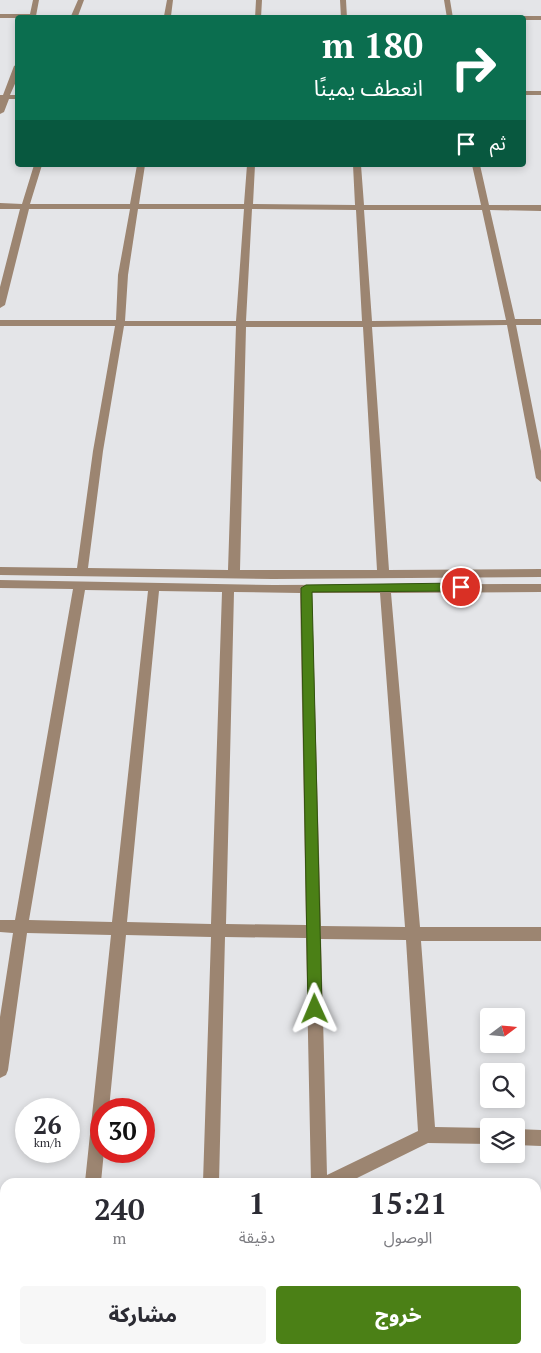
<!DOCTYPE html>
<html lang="ar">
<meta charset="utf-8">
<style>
:root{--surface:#fff;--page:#f7f7f7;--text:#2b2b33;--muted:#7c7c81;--accent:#4b8016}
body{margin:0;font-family:"PT Serif","Noto Sans Arabic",serif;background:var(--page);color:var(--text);direction:rtl;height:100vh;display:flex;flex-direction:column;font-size:19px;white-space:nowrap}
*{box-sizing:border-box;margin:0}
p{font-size:16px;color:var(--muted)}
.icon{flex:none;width:28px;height:28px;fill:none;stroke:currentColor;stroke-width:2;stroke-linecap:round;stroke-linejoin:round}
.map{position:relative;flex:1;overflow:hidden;direction:ltr}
.details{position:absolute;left:0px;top:1178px;width:541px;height:176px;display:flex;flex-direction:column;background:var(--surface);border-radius:15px 15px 0 0;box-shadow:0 2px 8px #0003;direction:rtl}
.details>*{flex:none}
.top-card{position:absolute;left:15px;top:15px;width:511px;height:152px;border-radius:5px;box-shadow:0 2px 8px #0003;direction:rtl;background:#0b6e4f;color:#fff;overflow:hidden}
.needle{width:32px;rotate:74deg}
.fabs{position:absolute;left:480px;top:1008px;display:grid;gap:10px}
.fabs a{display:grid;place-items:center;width:45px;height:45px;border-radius:5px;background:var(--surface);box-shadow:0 2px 8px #0003;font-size:25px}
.speed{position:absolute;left:15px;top:1098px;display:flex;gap:10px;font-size:25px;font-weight:700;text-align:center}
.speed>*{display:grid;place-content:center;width:65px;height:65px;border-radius:50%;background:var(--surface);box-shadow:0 2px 8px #0003;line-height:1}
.speed small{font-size:12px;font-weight:400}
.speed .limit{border:8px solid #d22;background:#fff;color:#111}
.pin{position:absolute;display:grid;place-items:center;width:42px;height:42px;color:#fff;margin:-21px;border:2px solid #fff;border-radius:50%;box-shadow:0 1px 5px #0007}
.me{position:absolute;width:55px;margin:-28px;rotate:359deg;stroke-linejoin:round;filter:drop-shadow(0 0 4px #0008)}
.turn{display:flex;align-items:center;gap:18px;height:105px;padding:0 20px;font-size:22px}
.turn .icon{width:65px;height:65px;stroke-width:2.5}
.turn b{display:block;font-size:35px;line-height:42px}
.then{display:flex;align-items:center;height:48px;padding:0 20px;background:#0003;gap:10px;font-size:19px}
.eta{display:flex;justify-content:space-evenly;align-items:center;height:85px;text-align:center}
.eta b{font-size:30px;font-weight:800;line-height:35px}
.action{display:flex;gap:10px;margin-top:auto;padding:10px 20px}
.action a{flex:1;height:58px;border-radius:5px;background:var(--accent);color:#fff;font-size:20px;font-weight:800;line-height:58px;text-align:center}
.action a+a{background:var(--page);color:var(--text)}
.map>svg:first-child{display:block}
</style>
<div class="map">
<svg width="541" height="1353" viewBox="0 0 541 1353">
<rect width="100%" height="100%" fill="#e4e5e8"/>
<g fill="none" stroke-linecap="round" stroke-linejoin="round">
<path fill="#9c8571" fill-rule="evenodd" d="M33,0H39L36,16H71L78,0H84L78,16H164L167,0H173L171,16L182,18H0V14H30Z
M256,0H262L261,18H255Z
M340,0H346L347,18H341Z
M444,0H450L453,18H447Z
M524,16H541V20H524V18H521Z
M18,64V77L10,95H18V99H9L4,112L0,114V95H3L14,66Z
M524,91H541V95H524Z
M34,165H42L30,204H130L137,165H145L139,204H244L247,165H255L253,204L355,205L353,165H361L364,205H481L472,165H480L489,205H541V211L490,210L515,319H541V325H516L541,451V482L536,478L507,325L372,327L389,570L541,569V577L273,579L0,575V567L77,568L93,451L115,326H0V320H116L118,275L130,209H29L5,305L0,308V287L20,209H0V203L22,204ZM138,209H244L236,321H125L128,275ZM252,209L356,210L362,321H246ZM364,210H482L506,320L372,321ZM124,326H236L228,570L88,568L103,451ZM246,327H363L377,570H240Z
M0,580L273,585L541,584V592L391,593L420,927H541V941H421L435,1127L489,1128V1144L428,1143L349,1182H311L306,938L225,937L219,1182H203L211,937L126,935L109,1109H101V1151H104L101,1182H85L111,935L27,933L8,1070L6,1075L0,1078V1017L13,933L0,932V920H15L73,589L0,588ZM85,590L148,591L112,922L29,920ZM159,591L222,592L211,924L127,922ZM234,592L300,593L306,925L226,924ZM312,593H380L405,927L321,926ZM321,939L406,940L418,1131L327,1175Z
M516,1129L541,1130V1146L516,1145Z
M0,1311H5V1329H0Z
M208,1349H245L247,1353H210Z
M305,1349H323V1353H305Z"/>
</g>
<path fill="#4b8016" stroke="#31530e" d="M461,583L466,587L461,591L312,592L322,1009L320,1014L315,1016L310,1014L308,1009L301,588L306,585Z"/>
</svg>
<div class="fabs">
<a><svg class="needle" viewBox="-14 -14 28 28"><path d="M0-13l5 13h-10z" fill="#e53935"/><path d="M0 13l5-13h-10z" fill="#7c7c81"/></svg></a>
<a><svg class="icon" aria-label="search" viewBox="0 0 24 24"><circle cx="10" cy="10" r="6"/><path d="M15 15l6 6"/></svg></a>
<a><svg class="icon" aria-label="layers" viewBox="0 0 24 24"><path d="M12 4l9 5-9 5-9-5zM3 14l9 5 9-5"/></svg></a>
</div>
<div class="speed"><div>26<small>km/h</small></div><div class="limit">30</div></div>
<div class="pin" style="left:461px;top:587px;background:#d93025"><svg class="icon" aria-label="arrive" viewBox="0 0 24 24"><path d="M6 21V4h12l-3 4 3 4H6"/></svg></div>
<svg class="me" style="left:315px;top:1009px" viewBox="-20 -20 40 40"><path d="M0-17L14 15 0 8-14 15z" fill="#4b8016" stroke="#fff" stroke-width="4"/></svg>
<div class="top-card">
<div class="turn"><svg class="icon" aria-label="right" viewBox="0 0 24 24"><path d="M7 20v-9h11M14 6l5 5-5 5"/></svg><div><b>180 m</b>انعطف يمينًا</div></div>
<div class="then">ثم<svg class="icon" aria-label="arrive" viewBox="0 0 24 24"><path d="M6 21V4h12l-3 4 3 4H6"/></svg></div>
</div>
<section class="details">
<div class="eta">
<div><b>15:21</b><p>الوصول</p></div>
<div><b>1</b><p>دقيقة</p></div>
<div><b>240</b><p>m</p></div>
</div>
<div class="action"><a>خروج</a><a>مشاركة</a></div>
</section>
</div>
